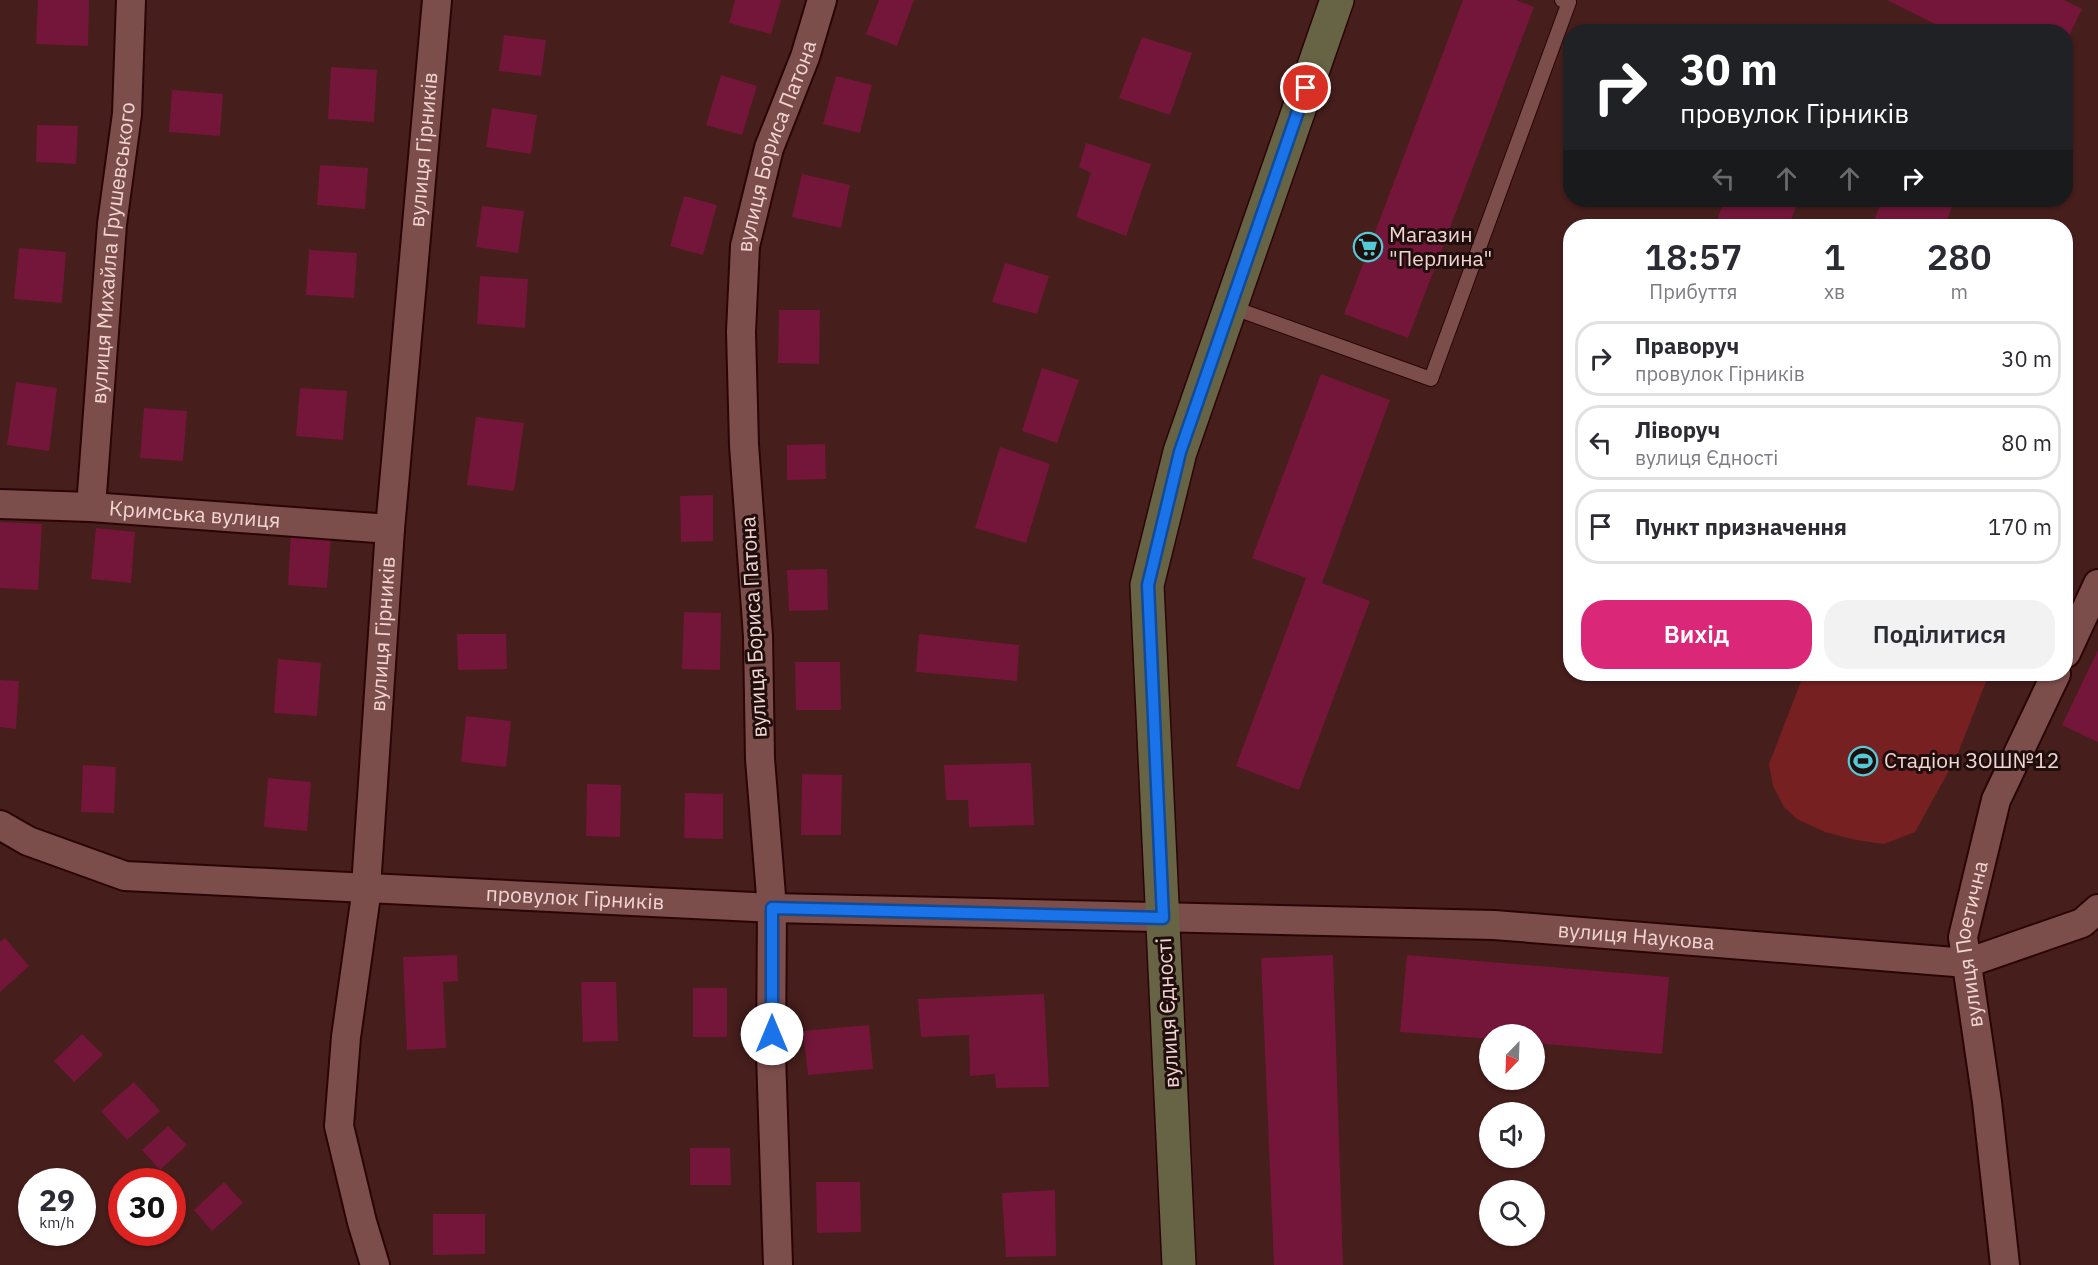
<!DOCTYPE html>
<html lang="uk">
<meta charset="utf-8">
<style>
:root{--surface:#fff;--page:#f2f2f3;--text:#2b2b33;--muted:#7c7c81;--line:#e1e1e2;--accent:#db2777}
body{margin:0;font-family:"IBM Plex Sans",sans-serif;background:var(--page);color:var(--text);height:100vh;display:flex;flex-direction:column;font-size:22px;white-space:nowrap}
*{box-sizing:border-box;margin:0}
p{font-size:20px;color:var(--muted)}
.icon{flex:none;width:33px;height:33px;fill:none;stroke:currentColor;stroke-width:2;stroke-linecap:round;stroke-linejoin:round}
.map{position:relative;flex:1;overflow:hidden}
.details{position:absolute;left:1563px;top:219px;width:510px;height:462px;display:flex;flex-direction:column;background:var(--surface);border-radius:24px;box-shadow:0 2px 4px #0004}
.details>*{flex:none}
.guide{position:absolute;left:1563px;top:24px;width:510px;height:183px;border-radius:24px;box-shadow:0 2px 4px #0004;background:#202124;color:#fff;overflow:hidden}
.needle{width:39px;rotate:203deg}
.controls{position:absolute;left:1479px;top:1024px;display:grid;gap:12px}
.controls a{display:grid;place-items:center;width:66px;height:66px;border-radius:50%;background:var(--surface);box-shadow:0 2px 4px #0004;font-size:30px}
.speed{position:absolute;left:18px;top:1168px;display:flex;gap:12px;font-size:30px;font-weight:700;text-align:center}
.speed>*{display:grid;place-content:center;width:78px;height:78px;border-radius:50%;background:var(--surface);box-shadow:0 2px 4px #0004;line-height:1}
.speed small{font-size:15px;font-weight:400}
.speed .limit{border:9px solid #d22;background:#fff;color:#111}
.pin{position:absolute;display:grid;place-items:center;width:51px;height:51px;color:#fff;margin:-26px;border:3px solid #fff;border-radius:50%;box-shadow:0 2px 6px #0007}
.me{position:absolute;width:66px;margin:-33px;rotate:0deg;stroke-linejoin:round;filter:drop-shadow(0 0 4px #0008)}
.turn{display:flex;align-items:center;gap:21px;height:126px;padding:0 18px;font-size:27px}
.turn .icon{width:78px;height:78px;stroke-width:2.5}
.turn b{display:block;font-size:42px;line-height:51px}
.lanes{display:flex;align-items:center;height:57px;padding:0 18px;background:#0003;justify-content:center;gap:30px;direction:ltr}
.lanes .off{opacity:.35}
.eta{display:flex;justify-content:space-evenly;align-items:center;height:102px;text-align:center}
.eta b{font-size:36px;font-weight:600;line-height:42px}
.primary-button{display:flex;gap:12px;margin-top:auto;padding:12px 18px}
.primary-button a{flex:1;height:69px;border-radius:24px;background:var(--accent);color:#fff;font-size:24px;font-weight:600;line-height:69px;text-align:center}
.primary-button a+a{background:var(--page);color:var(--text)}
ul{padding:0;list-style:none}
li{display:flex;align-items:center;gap:18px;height:75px;margin:0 12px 9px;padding:0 6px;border:3px solid var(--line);border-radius:24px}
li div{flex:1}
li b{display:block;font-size:22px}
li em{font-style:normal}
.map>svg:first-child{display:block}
</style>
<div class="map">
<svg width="2098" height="1265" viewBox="0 0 2098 1265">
<rect width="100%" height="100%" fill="#461e1c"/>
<path fill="#762022" d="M1804,674H1989L1956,758L1915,832L1884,844L1856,840L1825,832L1797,819L1784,807L1773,786L1769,764Z"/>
<path fill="#741639" d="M38,0H89L88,46L36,44Z
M735,0H781L771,34L729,23Z
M879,0H914L897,46L866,34Z
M1463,0H1516L1534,7L1408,338L1344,314Z
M1887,0H2064L2082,9L2066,42V32H1951Z
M504,35L546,40L541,76L499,71Z
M1142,37L1192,53L1170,115L1119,98Z
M331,67L377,70L374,122L328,119Z
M721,75L757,86L742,135L706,125Z
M836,76L872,85L860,133L823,124Z
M172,90L223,94L220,136L169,132Z
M492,108L537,115L531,154L486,147Z
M37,125L78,126L76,164L36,162Z
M1086,143L1151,164L1126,236L1076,217L1091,173L1079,167Z
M320,165L368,168L365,209L317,205Z
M802,174L850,185L841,228L792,217Z
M684,196L717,205L703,255L670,246Z
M1724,200H1798L1789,226H1715Z
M1882,200H1954L1945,226H1872Z
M482,206L524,211L518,253L476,247Z
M19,248L66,252L62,303L14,299Z
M309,250L357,253L354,298L306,295Z
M1005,263L1049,276L1037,314L992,302Z
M480,276L528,279L525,328L477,324Z
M779,310H820L819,364L778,363Z
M1042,368L1079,380L1057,443L1022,431Z
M1321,374L1390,400L1322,583L1370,601L1299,790L1236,766L1306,578L1252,558Z
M16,382L57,388L49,451L7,445Z
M300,388L347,391L343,440L296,436Z
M144,408L187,411L183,461L140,458Z
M476,417L524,423L514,491L467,485Z
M825,444L826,479L787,480V445Z
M1000,447L1050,464L1026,543L975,528Z
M713,495V541L681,542L680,496Z
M0,522L42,524L38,590L0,588Z
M96,528L135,532L131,583L91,579Z
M291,531L331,534L327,588L288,585Z
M827,569L828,610L789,611L787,570Z
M684,612L721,613L720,670L682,669Z
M457,634H506L507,669L458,670Z
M919,634L1019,645L1017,681L916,672Z
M2098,650V742L2062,725Z
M278,659L321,663L317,716L274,713Z
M795,662H840L841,710H796Z
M0,680L19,681L16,729L0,727Z
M466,716L511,721L506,767L461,762Z
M1031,763L1034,825L969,827L968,800H946L944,765Z
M83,765L116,767L114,813L81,812Z
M802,774L842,775L841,835H801Z
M268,778L311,782L307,831L264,827Z
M587,784L621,785L620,837L586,836Z
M685,793L723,794V839L684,838Z
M5,938L29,966L0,992V942Z
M457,955L458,981L443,982L446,1048L407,1050L403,957Z
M1333,955L1343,1265H1274L1261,958Z
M1407,955L1669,977L1662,1054L1534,1043V1035H1490V1039L1400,1032Z
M581,982H616L618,1041L583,1042Z
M693,988H727V1037H693Z
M1044,994L1049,1087L996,1088L995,1074L970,1076L969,1035L921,1037L918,999Z
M869,1025L873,1069L808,1075L803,1031Z
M82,1034L103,1055L74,1082L54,1061Z
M134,1082L160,1111L127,1140L101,1111Z
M168,1126L187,1145L160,1170L142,1150Z
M690,1148H730L731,1185H690Z
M224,1182L243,1203L212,1231L194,1210Z
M816,1182H860L861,1232L817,1233Z
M1055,1190L1056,1256L1006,1257L1002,1193Z
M433,1214H485V1254L433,1255Z"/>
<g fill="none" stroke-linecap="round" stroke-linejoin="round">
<g stroke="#2a0506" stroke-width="16">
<path id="lane" d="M1231,307L1431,379L1569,2L1562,0"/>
</g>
<g stroke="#2a0506" stroke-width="32">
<g id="street">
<path id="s1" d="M0,504L91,507L390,529"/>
<path id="s2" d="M91,507L112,224L127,114L131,0"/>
<path d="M2066,653L2098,584"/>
<path id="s3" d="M0,825L28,841L125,876L772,908L1494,925L1967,963L2082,923L2098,909"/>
<path id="s4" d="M375,1265L362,1222L339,1126L346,1037L365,902L390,529L437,0"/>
<path id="s5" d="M778,1265L771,1055L772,908L760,759L758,636L744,445L741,332L745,246L769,148L805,57L822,0"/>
<path id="s6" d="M2005,1265L1987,1102L1963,937L1996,800L2056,674"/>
</g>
</g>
<g stroke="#2a0506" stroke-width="36">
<path id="secondary" d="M1179,1265L1147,585L1180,452L1337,0"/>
</g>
<use href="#lane" stroke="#7c4e4b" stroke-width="14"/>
<use href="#street" stroke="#7c4e4b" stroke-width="28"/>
<use href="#secondary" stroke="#676446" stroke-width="33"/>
</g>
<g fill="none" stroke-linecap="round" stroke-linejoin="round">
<g stroke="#114b97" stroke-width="15">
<path id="route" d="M772,1034V908L1163,918L1148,585L1180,452L1306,88"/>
</g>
<use href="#route" stroke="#1a73e8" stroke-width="10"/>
</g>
<defs>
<g id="supermarket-ring" transform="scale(1.5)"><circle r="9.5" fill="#200e0d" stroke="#52cbd7" stroke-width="1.5"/><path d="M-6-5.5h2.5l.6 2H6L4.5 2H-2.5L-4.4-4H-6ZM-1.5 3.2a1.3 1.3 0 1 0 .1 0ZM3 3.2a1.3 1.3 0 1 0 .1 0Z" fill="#52cbd7"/></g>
<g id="stadium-ring" transform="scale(1.5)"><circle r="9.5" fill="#200e0d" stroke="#52cbd7" stroke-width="1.5"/><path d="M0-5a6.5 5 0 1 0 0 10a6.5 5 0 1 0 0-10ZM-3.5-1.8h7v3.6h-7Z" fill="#52cbd7"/></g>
</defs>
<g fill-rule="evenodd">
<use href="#supermarket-ring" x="1368" y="247"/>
<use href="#stadium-ring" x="1863" y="761"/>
</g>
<g text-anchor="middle" stroke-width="6" stroke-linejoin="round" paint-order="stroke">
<g font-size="21" fill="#f1d5d2" stroke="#200e0d">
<text dy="7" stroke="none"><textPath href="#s5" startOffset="1125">вулиця Бориса Патона</textPath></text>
<text dy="7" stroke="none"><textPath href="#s4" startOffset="1124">вулиця Гірників</textPath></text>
<text dy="7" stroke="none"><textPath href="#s2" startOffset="255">вулиця Михайла Грушевського</textPath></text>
<text dy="7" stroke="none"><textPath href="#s1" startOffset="195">Кримська вулиця</textPath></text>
<text transform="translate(754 627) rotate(-93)" y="7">вулиця Бориса Патона</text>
<text dy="7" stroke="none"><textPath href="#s4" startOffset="638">вулиця Гірників</textPath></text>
<text dy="7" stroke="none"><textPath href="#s3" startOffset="586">провулок Гірників</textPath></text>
<text dy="7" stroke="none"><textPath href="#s3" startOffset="1648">вулиця Наукова</textPath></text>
<text dy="7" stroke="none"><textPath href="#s6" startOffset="324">вулиця Поетична</textPath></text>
<text transform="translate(1168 1013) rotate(-93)" y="7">вулиця Єдності</text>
</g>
<g font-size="21" fill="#f1d5d2" stroke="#200e0d" text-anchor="start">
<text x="1389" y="242">Магазин<tspan x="1389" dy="24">"Перлина"</tspan></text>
<text x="1884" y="768">Стадіон ЗОШ№12</text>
</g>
</g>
</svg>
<div class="controls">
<a><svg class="needle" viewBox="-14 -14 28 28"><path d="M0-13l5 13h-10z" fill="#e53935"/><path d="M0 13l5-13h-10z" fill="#7c7c81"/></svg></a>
<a><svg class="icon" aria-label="sound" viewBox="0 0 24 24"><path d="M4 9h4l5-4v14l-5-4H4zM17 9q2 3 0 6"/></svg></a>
<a><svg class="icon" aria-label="search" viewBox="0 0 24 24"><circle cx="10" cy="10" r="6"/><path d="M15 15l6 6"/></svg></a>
</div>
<div class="speed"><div>29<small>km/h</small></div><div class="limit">30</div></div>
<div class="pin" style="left:1306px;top:88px;background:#d93025"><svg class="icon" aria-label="arrive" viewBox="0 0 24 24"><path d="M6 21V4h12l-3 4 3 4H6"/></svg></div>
<svg class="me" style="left:772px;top:1034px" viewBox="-20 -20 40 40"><circle r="19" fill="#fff"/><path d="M0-13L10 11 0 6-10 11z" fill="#1a73e8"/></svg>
<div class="guide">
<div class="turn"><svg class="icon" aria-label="right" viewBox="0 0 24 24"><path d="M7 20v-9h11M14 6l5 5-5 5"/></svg><div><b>30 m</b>провулок Гірників</div></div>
<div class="lanes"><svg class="icon off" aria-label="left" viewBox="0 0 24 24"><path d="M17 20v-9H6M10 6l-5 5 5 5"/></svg><svg class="icon off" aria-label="ahead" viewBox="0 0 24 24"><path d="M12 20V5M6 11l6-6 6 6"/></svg><svg class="icon off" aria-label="ahead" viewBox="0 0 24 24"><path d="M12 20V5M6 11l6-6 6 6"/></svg><svg class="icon" aria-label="right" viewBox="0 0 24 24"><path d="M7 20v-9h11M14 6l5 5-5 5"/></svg></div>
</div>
<section class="details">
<div class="eta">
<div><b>18:57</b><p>Прибуття</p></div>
<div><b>1</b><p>хв</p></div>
<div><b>280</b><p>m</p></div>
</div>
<ul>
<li><svg class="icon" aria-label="right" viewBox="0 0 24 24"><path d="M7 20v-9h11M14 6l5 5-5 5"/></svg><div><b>Праворуч</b><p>провулок Гірників</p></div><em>30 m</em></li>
<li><svg class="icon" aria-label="left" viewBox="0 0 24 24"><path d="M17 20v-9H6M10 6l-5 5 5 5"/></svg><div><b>Ліворуч</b><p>вулиця Єдності</p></div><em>80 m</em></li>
<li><svg class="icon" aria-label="arrive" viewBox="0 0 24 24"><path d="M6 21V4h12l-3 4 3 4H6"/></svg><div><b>Пункт призначення</b></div><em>170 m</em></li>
</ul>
<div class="primary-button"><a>Вихід</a><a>Поділитися</a></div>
</section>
</div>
